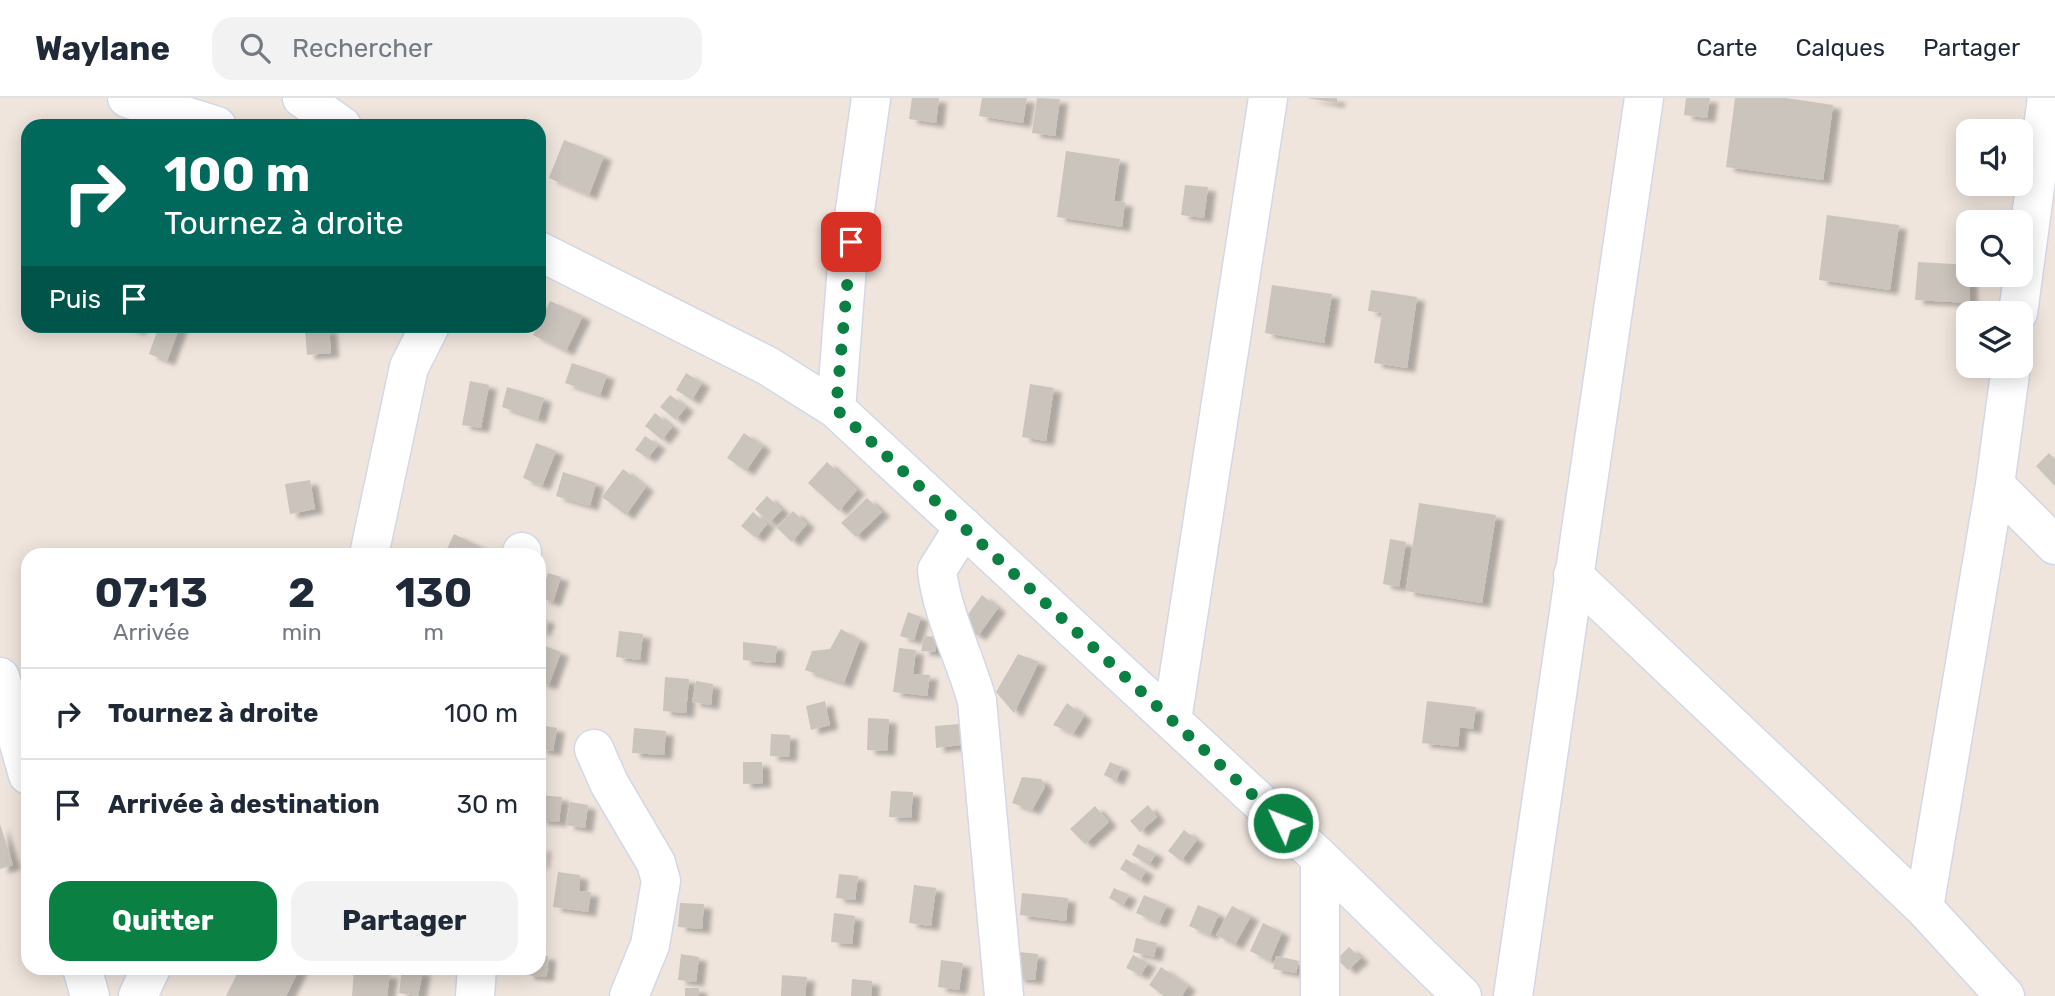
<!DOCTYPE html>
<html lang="fr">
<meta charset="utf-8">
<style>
:root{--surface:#fff;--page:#f2f2f3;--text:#1f2937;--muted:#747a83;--line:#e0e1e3;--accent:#0b8043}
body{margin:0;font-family:Rubik,sans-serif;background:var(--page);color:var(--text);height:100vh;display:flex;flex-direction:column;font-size:26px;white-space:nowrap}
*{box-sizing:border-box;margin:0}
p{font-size:23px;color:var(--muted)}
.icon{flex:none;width:38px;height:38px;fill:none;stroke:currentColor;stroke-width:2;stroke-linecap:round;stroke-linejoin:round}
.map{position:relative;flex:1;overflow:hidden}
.sheet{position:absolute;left:21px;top:450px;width:525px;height:427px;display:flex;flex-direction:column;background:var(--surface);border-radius:21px;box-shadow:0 4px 18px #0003}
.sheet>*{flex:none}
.guide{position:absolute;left:21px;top:21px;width:525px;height:214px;border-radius:21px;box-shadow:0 4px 18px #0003;background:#00695c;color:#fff;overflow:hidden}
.fabs{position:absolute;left:1956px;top:21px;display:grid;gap:14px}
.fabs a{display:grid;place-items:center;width:77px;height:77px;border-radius:14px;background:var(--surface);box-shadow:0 4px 18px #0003;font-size:35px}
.pin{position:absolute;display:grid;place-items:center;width:60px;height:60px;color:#fff;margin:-30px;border-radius:14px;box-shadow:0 4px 10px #0006}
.me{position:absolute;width:77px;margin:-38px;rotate:313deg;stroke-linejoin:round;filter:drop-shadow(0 0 5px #0008)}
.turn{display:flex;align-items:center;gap:24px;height:147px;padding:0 28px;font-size:32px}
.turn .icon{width:91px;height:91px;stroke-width:2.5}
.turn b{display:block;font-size:49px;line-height:60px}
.then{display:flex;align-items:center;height:66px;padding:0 28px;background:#0003;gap:14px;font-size:26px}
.eta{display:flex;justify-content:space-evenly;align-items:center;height:119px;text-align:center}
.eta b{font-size:42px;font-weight:700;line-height:49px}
.action{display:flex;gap:14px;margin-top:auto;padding:14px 28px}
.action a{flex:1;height:80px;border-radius:21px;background:var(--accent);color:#fff;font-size:28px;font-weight:700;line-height:80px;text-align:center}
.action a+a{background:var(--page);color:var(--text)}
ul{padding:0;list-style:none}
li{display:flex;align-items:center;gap:21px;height:91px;padding:0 28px;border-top:2px solid var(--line)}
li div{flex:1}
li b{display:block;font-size:26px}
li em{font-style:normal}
header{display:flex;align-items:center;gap:42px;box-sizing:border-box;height:98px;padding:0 35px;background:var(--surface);border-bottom:2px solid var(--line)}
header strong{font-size:33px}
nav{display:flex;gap:38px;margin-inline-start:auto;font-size:24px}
.search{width:490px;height:63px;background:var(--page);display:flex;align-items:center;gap:18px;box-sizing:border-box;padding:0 24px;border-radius:21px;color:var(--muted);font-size:26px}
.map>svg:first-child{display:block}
</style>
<header>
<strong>Waylane</strong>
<div class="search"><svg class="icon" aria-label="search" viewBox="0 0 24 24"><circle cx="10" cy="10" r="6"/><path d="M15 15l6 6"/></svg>Rechercher</div>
<nav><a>Carte</a><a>Calques</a><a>Partager</a></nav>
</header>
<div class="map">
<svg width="2055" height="898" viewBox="0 0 2055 898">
<defs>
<filter id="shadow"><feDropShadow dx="8" dy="4.5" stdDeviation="2" flood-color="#0004"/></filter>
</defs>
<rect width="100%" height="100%" fill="#efe5dd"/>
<path fill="#cac4bc" filter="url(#shadow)" d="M912,0H939L936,25L909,21Z
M982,0H1027L1023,25L979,18Z
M1037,0L1060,1L1055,38L1032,35Z
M1307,0H1337V5Z
M1686,0H1710L1707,20L1684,17Z
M1735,0H1786L1833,7L1823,82L1726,69Z
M564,42L604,58L589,97L549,80Z
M1066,53L1120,61L1114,103L1125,104L1122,129L1057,119Z
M1185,87L1208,89L1204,120L1181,117Z
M1827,117L1899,127L1890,192L1819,182Z
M1918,164L1969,167L1970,205L1915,202Z
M1272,187L1332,196L1324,245L1265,235Z
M1371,192L1417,199L1407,270L1374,265L1382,215L1368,213Z
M550,203L583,218L566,253L533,237Z
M124,228H139L138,233Z
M159,228H180L167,263L149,256Z
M329,230L331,255L307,257L305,232Z
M572,265L607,277L600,297L565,285Z
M686,275L702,285L692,302L676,292Z
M470,283L489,287L481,330L462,327Z
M1030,286L1054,290L1046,343L1022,339Z
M507,289L544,300L538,321L502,309Z
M670,297L686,309L676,322L660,309Z
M655,315L672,329L662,342L645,328Z
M744,335L763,348L746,373L727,360Z
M645,338L658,347L648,360L635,352Z
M536,345L556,353L542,388L523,380Z
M2049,355L2055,361V388L2036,368Z
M827,364L857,392L839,413L808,385Z
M623,371L646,389L626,417L602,399Z
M563,374L596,385L590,408L556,398Z
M310,382L315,411L290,416L285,386Z
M767,398L782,412L769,425L755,411Z
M867,400L882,414L856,439L841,425Z
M1419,405L1496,417L1482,505L1406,493Z
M793,413L807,426L792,444L777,430Z
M753,414L767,426L756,440L741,428Z
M454,436L491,454L489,457H444Z
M1390,441L1406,444L1399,489L1383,486Z
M548,475L561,479L553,504L541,500Z
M982,497L998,510L978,538L961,526Z
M908,514L921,519L914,542L900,538Z
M539,519L547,522L542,534L539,533Z
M841,531L860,542L844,585L805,572L812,553L830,551Z
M619,533L643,536L640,562L616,559Z
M924,538L938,539L935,554L921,553Z
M743,544L777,548L775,565L743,562Z
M539,546L561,554L549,587L539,584Z
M899,550L916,552L913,576L930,577L927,598L893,594Z
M1018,556L1039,564L1014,615L996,594Z
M665,579L689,581L686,615L663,613Z
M696,583L713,586L711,607L692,604Z
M825,603L830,627L811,632L806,608Z
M1427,603L1476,609L1473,631L1460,629L1458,649L1422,645Z
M1067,605L1084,618L1073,636L1053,627Z
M868,620L889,621L887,653L867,652Z
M959,626L961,647L936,650L935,628Z
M539,627L557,630L553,653L539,651Z
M634,630L666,633L664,657L632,655Z
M771,636L790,637L789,659L770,658Z
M743,664H762L763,685L743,686Z
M1110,664L1122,669L1116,683L1104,677Z
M1022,679L1041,681L1045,689L1032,712L1012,705Z
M891,693L913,694L911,720L889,719Z
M539,697L562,699L559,724L539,722Z
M570,704L588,707L585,730L566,727Z
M1148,707L1157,719L1140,734L1130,723Z
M1095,708L1109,724L1085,746L1070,731Z
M0,726L13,767L0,771Z
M1184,732L1197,742L1181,763L1168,753Z
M1138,746L1156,756L1149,767L1132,757Z
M539,749H543L541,767H539Z
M1126,761L1146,773L1140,783L1120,771Z
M558,774L580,777L579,793L591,794L588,814L553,809Z
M839,776L858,778L855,802L836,800Z
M914,787L936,790L931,828L909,825Z
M1114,790L1129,797L1123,808L1109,800Z
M1022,795L1068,800L1066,823L1020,817Z
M1144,797L1167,807L1159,825L1136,815Z
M680,805L704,806L702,831L678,829Z
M1198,807L1219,816L1210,837L1189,828Z
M1232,808L1251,818L1235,847L1216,837Z
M834,815L855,818L852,846L831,844Z
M1263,825L1282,834L1270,863L1250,853Z
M1136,840L1157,845L1154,859L1133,854Z
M1349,849L1361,860L1348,872L1337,861Z
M1019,854L1038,856L1035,882L1016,880Z
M681,856L699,859L696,884L678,882Z
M539,857L548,858L546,879L526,877L527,870H539Z
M1133,857L1148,865L1141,877L1126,870Z
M1276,858L1299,863L1296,875L1273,871Z
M941,862L963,865L959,892L938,889Z
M1161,869L1188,888L1182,898H1164L1149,887Z
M240,870H300L286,898H226Z
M402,870L423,873L418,898L399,895Z
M354,872L390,876L387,898H352Z
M782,877L807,879L805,898H781Z
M852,881L872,883L871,898H851Z
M685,890H699V898H685Z"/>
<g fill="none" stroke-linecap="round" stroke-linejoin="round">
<g stroke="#d2d8e6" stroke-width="41">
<path id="minor" d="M127,0L217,28
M302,0L342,28
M871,0L847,168L836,311L1320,760L1462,898
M539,153L768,268L836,311
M2018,215L2047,0
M1995,387L2055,447
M964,429L937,472C942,517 965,559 977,603L1004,898
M369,457L409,269L430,228
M521,457L522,454
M1573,477L1924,810L2005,898
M0,579L28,677
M1172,622L1268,0
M594,651L609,685L656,765L661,783L650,847L629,898
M1320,760V898
M1924,810L1995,387L2011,268
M82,870L90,898
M138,898L151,870
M475,898L477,870
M1513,898L1644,0"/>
</g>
<use href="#minor" stroke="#fff" stroke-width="38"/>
</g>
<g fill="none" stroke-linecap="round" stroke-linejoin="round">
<path stroke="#0b8043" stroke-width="12" stroke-dasharray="0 21.6" d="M851,144L836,311L1283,725"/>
</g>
</svg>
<div class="fabs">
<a><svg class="icon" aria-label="sound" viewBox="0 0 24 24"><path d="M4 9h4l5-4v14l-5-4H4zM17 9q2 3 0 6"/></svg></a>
<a><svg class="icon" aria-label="search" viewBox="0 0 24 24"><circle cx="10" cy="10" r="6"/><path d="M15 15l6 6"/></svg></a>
<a><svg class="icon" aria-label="layers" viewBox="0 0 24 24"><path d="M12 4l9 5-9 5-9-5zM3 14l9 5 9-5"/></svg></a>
</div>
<div class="pin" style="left:851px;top:144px;background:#d93025"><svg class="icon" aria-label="arrive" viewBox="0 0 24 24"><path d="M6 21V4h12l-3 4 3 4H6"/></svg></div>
<svg class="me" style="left:1283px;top:725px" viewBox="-20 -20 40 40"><circle r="17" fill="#0b8043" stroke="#fff" stroke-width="3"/><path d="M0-11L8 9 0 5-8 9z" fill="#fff"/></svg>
<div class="guide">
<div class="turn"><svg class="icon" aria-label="right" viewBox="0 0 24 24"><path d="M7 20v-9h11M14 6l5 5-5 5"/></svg><div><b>100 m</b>Tournez à droite</div></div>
<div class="then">Puis<svg class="icon" aria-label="arrive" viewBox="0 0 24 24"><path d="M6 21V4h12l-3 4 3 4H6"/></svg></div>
</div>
<section class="sheet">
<div class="eta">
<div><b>07:13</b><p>Arrivée</p></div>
<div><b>2</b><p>min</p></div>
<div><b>130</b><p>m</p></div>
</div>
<ul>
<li><svg class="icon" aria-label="right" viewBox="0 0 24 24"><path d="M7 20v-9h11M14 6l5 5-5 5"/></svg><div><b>Tournez à droite</b></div><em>100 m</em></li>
<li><svg class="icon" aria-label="arrive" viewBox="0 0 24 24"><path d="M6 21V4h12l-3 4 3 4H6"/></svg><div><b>Arrivée à destination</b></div><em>30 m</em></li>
</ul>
<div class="action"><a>Quitter</a><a>Partager</a></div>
</section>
</div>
